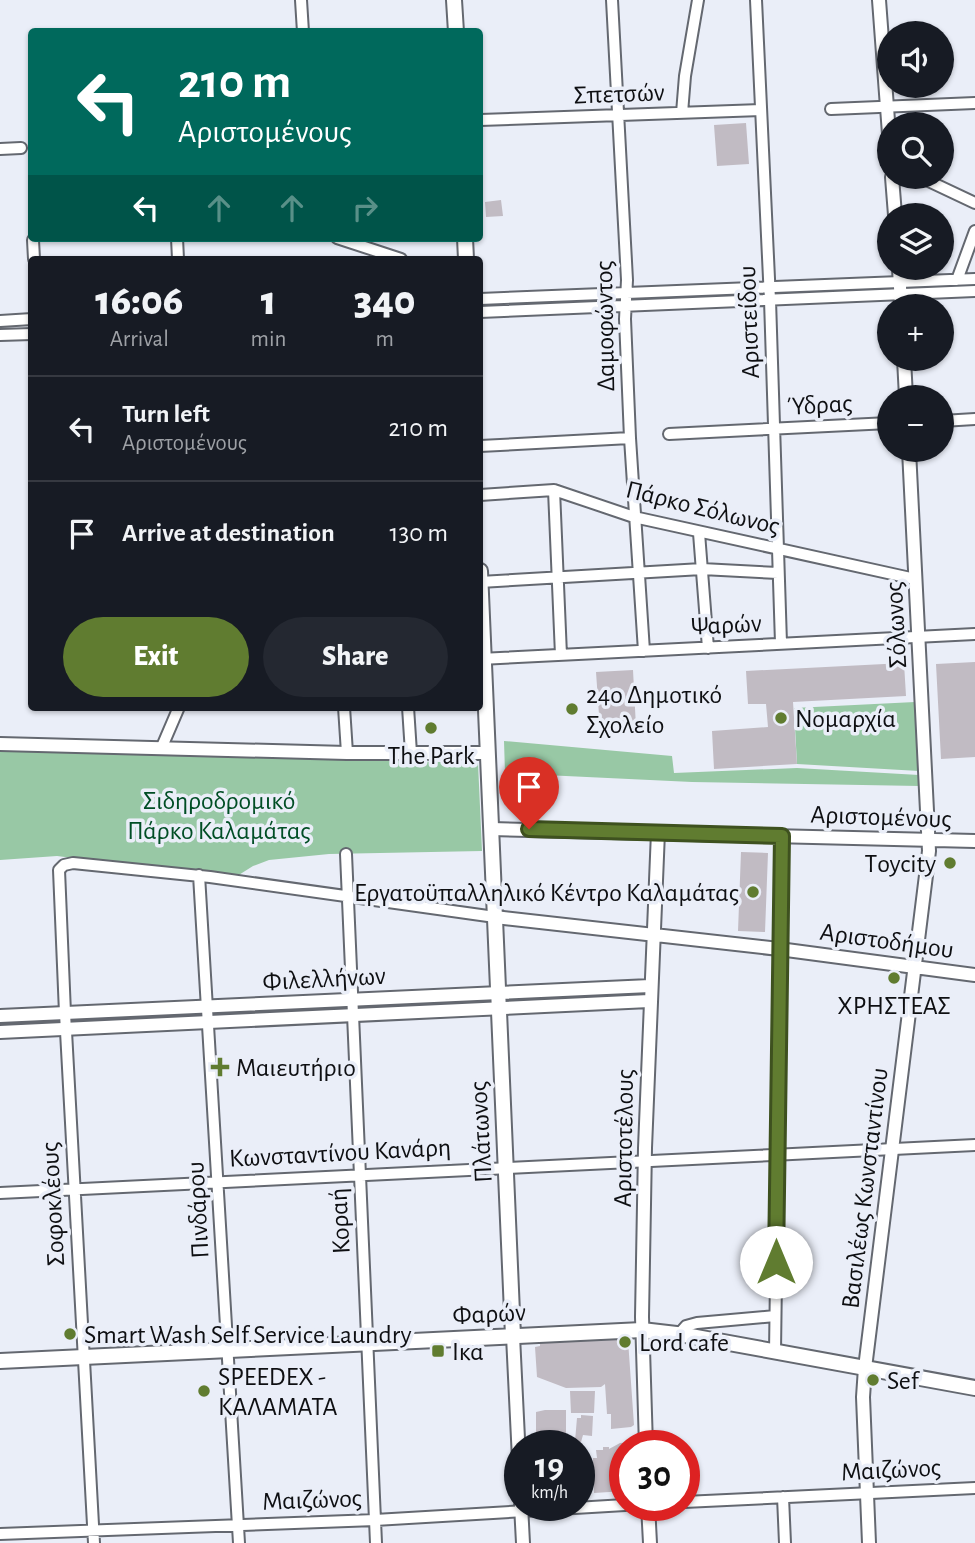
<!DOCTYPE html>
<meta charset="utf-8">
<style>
:root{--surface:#171b24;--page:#242831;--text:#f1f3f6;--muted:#9ea1a6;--line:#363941;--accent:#607c30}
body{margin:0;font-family:"Alegreya Sans",sans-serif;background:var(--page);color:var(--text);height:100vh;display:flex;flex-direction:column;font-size:26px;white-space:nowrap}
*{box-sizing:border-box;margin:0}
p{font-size:23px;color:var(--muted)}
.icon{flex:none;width:38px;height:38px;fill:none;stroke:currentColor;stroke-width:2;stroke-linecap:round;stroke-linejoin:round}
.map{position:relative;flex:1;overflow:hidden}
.drawer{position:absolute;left:28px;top:256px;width:455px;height:455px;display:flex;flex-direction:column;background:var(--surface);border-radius:7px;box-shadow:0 2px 5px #0004}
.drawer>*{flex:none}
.hud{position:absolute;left:28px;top:28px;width:455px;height:214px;border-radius:7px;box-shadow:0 2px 5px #0004;background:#00695c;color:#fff;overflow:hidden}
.buttons{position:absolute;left:877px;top:21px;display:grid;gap:14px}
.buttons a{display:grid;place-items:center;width:77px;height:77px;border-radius:50%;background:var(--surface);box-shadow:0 2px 5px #0004;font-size:35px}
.speed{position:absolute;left:504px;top:1430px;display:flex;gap:14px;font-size:35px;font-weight:700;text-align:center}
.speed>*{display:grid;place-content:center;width:91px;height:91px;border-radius:50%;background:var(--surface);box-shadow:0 2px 5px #0004;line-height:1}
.speed small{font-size:18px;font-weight:400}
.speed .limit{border:10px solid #d22;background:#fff;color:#111}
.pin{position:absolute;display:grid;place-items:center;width:60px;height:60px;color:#fff;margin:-72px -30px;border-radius:50% 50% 50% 0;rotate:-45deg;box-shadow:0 0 7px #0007}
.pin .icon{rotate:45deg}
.me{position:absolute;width:77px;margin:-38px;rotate:0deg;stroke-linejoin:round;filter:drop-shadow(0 0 5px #0008)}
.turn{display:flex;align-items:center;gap:24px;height:147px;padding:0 35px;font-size:32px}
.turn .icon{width:91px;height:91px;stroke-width:2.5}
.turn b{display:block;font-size:49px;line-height:60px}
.lanes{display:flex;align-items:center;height:66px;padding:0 35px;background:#0003;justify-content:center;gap:35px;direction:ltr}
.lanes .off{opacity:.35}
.eta{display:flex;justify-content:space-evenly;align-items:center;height:119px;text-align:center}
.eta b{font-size:42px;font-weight:800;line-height:49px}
.cta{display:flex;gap:14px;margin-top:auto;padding:14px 35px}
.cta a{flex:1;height:80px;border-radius:42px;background:var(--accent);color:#fff;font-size:28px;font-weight:800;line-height:80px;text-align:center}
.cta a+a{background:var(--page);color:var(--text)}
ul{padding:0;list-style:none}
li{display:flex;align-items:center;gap:21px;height:105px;padding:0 35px;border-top:2px solid var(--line)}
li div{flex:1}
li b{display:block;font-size:26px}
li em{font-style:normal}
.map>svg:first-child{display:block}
</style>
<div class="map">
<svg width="975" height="1543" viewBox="0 0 975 1543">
<rect width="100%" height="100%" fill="#eaeef8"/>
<path fill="#98c8a5" d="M915,702L919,771L797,764L794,708Z
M504,741L672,756L674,773L797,768L919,775L920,786L692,782L505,773Z
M0,750L478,763L482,851L329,854L269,860L253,866L234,878L57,856L0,860Z"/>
<path fill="#c1bbc3" d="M746,123L749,164L717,166L714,125Z
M501,200L503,216L486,217L485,202Z
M975,662V757L941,759L936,664Z
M904,663L906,696L793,702L797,764L714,769L712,731L768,727L766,704H748L746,671Z
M633,670L636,727L600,729L596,672Z
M741,852L768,853L765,932L738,931Z
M612,1337L613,1340H628L634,1425L631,1427L611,1429V1414H607L605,1384L601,1387L566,1388L537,1377L535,1347L540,1346V1342Z
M570,1391H595L594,1413H571Z
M545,1410H566V1446H536V1412Z
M581,1415L593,1416L592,1436L583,1435L581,1442L575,1441L577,1418H581Z
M634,1442V1446H625V1491L594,1493L593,1458H597L596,1450H603V1447H609V1449L620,1443Z"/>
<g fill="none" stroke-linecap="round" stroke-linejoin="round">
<g stroke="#646870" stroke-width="14">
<path id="minor" d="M301,0L303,32
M612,0L627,280L625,319L630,438L644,651
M756,0L770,300L781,643
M831,109L975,103
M682,113L685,76L698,0
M480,120L761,110
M0,149L21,148
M920,177L975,203
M177,238L178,259
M337,238L401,259
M33,240L34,259
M957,280L975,231
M480,299L975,279
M480,312L975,291
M0,321L32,319
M0,335L32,334
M942,421L975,419
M669,434L889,423
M480,446L630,438
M554,490L561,655
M480,495L554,490L634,517L915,579
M699,533L708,648
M480,582L702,569L778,573
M480,659L975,634
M344,707L347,753
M408,707L411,753
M161,749L179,707
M346,854L376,1543
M199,875L239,1543
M0,1193L975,1145
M679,1334L686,1326L697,1323L775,1316
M775,1352L782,836
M783,1497L785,1543
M684,1502L975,1488
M0,1534L375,1520L625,1505
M94,1543L65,1013L59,870L64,865L73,863L210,877L495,917"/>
</g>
<g stroke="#646870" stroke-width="16">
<path id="tertiary" d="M879,0L889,134
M892,177L895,215
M899,268L901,306
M904,359L906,397
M0,744L347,753H488
M491,829L975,841
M495,917L779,949L975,975
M0,1016L650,986
M0,1032L649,1001
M513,1336L520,1480
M646,1446L642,1317L645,1148L658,832
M521,1505L523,1543
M648,1505L650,1543
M869,1543L863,1397L865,1368L929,851L909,450"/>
</g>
<g stroke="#646870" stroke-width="18">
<path id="secondary" d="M454,0L456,32
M465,238L466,259
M480,571L513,1336
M0,1361L642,1330L685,1335L975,1388"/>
</g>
<use href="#minor" stroke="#fff" stroke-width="10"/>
<use href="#tertiary" stroke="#fff" stroke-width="12"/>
<use href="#secondary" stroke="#fff" stroke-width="14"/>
</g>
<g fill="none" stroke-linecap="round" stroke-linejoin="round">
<g stroke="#3e511f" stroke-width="18">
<path id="route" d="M529,829L782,836L776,1262"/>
</g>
<use href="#route" stroke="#607c30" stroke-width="12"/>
</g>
<g fill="#607c30" stroke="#eaeef8" stroke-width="2.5">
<circle cx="572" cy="709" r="7"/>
<circle cx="781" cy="718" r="7"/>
<circle cx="431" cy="728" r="7"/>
<circle cx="950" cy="863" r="7"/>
<circle cx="753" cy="892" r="7"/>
<circle cx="894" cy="978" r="7"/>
<path d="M216.5 1056.5h7v7h7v7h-7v7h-7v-7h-7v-7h7z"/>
<circle cx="70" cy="1334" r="7"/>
<circle cx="625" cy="1342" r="7"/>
<rect x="431" y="1344" width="14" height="14" rx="3.5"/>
<circle cx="873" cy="1380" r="7"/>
<circle cx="204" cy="1391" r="7"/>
</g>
<g text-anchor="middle" stroke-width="7" stroke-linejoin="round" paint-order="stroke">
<g font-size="26" fill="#0e0f12" stroke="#eaeef8">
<text transform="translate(619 93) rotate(-2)" y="9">Σπετσών</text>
<text transform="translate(748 322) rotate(-92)" y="9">Αριστείδου</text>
<text transform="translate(604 326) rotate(-91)" y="9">Δαμοφώντος</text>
<text transform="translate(820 404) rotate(-3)" y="9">Ύδρας</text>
<text transform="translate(703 507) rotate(14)" y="9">Πάρκο Σόλωνος</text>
<text transform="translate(726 624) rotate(-3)" y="9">Ψαρών</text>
<text transform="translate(895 625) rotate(-93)" y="9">Σόλωνος</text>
<text transform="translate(881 816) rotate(2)" y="9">Αριστομένους</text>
<text transform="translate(887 940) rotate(8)" y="9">Αριστοδήμου</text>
<text transform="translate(324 978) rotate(-3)" y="9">Φιλελλήνων</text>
<text transform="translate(480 1132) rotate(-93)" y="9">Πλάτωνος</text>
<text transform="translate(623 1138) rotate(-89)" y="9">Αριστοτέλους</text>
<text transform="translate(340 1152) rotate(-3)" y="9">Κωνσταντίνου Κανάρη</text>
<text transform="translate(864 1188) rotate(-83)" y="9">Βασιλέως Κωνσταντίνου</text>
<text transform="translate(52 1204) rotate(-93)" y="9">Σοφοκλέους</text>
<text transform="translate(197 1210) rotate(-93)" y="9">Πινδάρου</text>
<text transform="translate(339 1221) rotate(-93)" y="9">Κοραή</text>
<text transform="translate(489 1313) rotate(-3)" y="9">Φαρών</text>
<text transform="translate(891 1469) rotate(-3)" y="9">Μαιζώνος</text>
<text transform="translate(312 1499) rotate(-2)" y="9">Μαιζώνος</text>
</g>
<g font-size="26" fill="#0e0f12" stroke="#eaeef8" text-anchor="start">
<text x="586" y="703">24ο Δημοτικό<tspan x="586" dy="30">Σχολείο</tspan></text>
<text x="795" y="727">Νομαρχία</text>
<text x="431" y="764" text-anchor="middle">The Park</text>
<text x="936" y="872" text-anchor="end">Τoycity</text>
<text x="739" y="901" text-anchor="end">Εργατοϋπαλληλικό Κέντρο Καλαμάτας</text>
<text x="894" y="1014" text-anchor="middle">ΧΡΗΣΤΕΑΣ</text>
<text x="236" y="1076">Μαιευτήριο</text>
<text x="84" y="1343">Smart Wash Self Service Laundry</text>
<text x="639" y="1351">Lord cafe</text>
<text x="452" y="1360">Ικα</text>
<text x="218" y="1385">SPEEDEX -<tspan x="218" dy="30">ΚΑΛΑΜΑΤΑ</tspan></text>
<text x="887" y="1389">Sef</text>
</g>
<g font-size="26" fill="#004e25" stroke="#eaeef8">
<text x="219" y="809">Σιδηροδρομικό<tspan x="219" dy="30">Πάρκο Καλαμάτας</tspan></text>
</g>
</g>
</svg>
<div class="buttons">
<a><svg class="icon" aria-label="sound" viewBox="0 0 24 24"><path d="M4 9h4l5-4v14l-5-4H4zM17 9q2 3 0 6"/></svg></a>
<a><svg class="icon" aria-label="search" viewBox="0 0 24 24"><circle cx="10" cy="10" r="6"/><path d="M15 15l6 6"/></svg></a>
<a><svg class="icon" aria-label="layers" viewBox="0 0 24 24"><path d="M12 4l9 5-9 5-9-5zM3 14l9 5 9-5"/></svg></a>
<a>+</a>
<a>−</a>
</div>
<div class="speed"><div>19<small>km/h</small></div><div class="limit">30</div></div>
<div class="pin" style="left:529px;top:829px;background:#d93025"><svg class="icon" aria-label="arrive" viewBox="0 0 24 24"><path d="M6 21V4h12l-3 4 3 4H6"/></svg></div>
<svg class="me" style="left:776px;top:1262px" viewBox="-20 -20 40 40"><circle r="19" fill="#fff"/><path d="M0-13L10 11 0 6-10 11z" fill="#607c30"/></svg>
<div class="hud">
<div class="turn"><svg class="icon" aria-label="left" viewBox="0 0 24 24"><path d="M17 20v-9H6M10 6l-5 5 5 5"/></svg><div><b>210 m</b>Αριστομένους</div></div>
<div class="lanes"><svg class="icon" aria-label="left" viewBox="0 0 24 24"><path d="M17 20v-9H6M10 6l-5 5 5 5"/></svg><svg class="icon off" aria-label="ahead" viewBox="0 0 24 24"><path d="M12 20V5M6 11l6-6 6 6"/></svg><svg class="icon off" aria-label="ahead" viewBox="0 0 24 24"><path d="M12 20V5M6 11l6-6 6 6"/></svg><svg class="icon off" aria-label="right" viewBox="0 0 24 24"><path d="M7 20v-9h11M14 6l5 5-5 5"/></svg></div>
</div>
<section class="drawer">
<div class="eta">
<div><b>16:06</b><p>Arrival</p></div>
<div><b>1</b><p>min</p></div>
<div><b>340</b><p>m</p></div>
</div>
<ul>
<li><svg class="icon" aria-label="left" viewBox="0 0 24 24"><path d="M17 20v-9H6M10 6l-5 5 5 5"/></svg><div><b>Turn left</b><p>Αριστομένους</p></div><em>210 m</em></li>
<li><svg class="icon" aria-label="arrive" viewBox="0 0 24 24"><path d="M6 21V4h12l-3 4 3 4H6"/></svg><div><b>Arrive at destination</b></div><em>130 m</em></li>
</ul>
<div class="cta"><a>Exit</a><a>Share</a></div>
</section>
</div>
